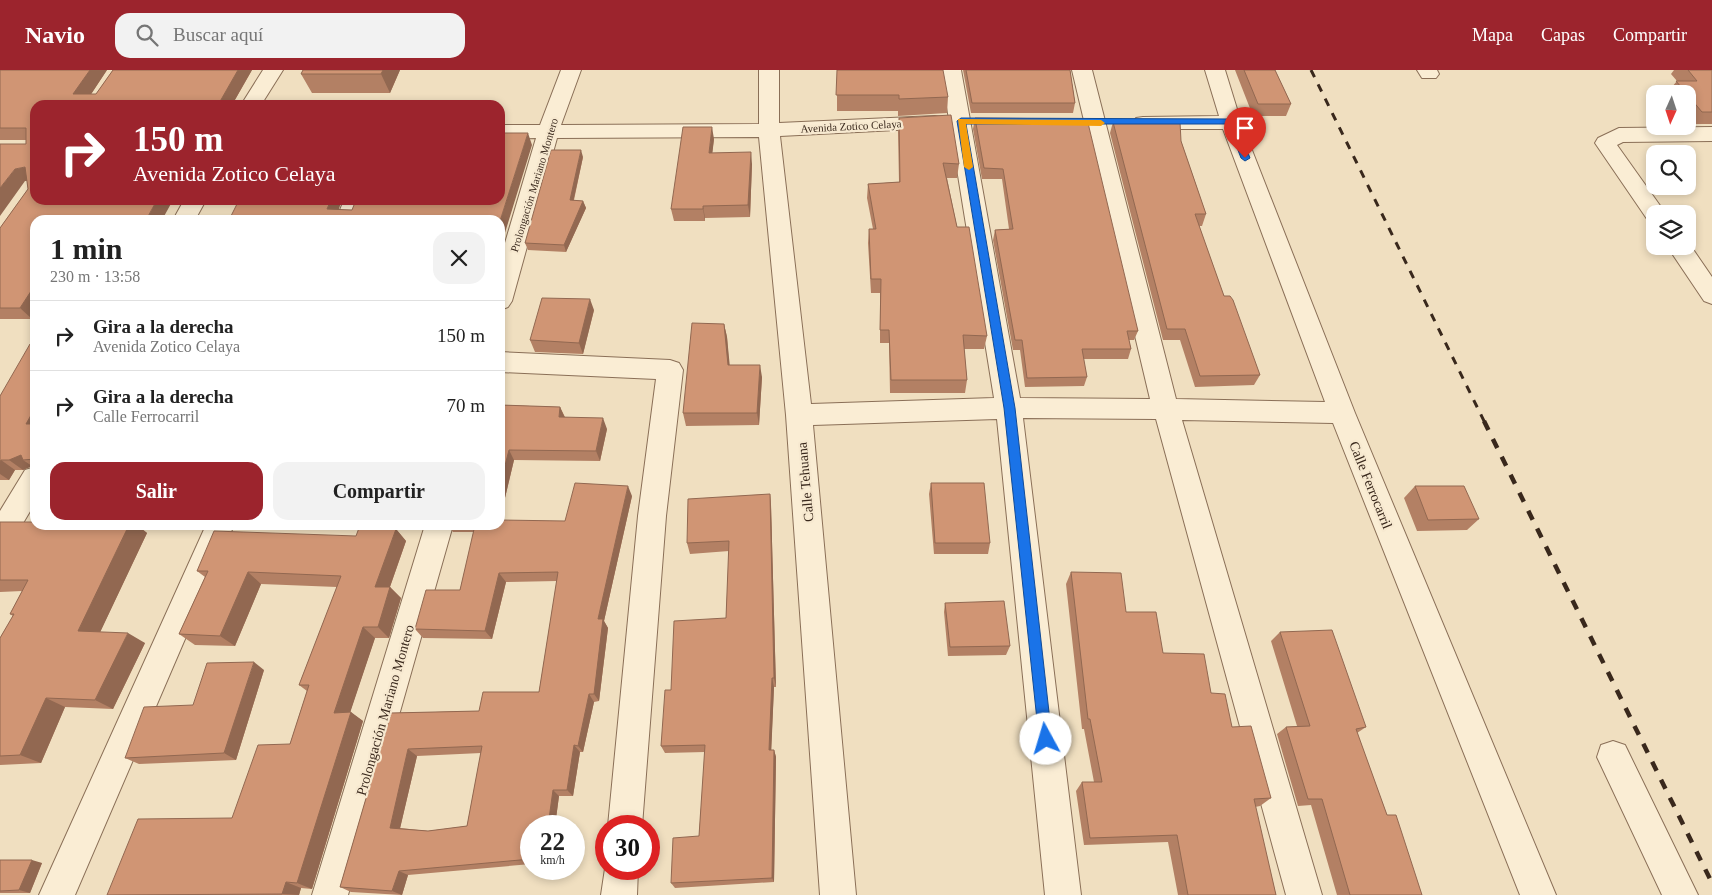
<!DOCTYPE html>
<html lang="es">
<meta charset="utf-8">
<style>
:root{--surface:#fff;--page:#f2f2f2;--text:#222;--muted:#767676;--line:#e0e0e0;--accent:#9c242d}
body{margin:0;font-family:Georgia,serif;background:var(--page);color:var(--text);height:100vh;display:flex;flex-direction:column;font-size:19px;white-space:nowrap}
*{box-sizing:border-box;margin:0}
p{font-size:16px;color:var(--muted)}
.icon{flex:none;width:28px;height:28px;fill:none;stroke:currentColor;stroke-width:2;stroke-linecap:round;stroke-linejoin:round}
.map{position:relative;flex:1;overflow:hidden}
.side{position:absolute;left:30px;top:145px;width:475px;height:315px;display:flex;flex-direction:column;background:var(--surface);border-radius:15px;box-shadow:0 2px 8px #0003}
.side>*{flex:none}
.hud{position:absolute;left:30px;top:30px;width:475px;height:105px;border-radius:15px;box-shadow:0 2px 8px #0003;background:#9c242d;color:#fff;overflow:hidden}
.needle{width:32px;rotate:183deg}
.controls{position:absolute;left:1646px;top:15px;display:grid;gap:10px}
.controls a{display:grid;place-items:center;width:50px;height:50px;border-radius:10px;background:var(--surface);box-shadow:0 2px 8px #0003;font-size:25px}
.speed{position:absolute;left:520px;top:745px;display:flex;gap:10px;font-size:25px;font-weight:700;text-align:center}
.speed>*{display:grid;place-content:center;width:65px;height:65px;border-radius:50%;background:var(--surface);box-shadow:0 2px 8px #0003;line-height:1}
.speed small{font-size:12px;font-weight:400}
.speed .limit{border:8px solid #d22;background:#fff;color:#111}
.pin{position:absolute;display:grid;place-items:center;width:42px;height:42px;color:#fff;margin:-51px -21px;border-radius:50% 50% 50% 0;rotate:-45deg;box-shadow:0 0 5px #0007}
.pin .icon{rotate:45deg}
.me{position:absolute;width:55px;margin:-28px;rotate:354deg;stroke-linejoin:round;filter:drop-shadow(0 0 4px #0008)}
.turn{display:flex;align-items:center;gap:18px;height:105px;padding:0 20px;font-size:22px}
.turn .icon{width:65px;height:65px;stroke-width:2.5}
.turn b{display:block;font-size:35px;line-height:42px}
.round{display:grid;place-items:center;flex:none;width:52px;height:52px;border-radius:15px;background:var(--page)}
.head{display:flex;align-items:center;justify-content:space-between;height:85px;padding:0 20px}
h1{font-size:30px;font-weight:800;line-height:38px}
.cta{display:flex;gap:10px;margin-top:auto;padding:10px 20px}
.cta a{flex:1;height:58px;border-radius:15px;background:var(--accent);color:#fff;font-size:20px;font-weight:800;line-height:58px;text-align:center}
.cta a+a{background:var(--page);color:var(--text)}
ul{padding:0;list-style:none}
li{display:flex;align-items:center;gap:15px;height:70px;padding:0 20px;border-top:1px solid var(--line)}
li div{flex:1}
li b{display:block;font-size:19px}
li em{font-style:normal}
header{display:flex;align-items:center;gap:30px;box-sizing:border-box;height:70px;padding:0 25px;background:var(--accent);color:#fff}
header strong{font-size:24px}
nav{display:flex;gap:28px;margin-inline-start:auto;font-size:18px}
.search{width:350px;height:45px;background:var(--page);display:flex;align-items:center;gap:12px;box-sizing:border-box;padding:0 18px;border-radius:15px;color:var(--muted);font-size:19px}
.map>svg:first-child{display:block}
</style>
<header>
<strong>Navio</strong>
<div class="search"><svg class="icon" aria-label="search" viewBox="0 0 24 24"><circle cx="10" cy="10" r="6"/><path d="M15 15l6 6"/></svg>Buscar aquí</div>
<nav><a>Mapa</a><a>Capas</a><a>Compartir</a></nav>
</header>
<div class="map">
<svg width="1712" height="825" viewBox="0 0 1712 825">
<rect width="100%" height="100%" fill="#f0dfc0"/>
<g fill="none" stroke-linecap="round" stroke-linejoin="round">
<g stroke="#8a6f57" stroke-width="2">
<path id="street" d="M263,0H283L261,35H241Z
M561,0H581L561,55L759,54V0H779V53L935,46L942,47L945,52L942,57L935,58L780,66L811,334L994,328L941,0H961L1020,328L1150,329L1072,0H1092L1176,329L1325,332L1223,59H1143L1136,58L1133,53L1136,48L1143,47L1219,46L1205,0H1225L1241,52L1355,343L1556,825H1520L1333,353L1182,350L1322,825H1286L1156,349L1023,348L1081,825H1045L997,349L813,355L856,825H820L786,345L759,67L557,68L512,231L508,237L500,240V190L536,68L500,69V55H540Z
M1417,0H1437L1439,4L1436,8H1422Z
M1712,57V71L1623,72L1617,75L1666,144H1655V152L1647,149L1595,73L1598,68L1619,58Z
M184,130H206L195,150H173Z
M344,130H366L358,150H336Z
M1688,172L1712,207V234L1704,231L1667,176H1688Z
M500,282L670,290L679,293L683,300L666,446L642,756H608L638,446L656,309L500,302Z
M35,397V433L10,475L0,478V441L25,400Z
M206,455H234L75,825H39Z
M425,455H453L348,825H312Z
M1613,671L1625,675L1698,825H1662L1597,687L1601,675Z
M606,792V799H638L637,825H601Z"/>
</g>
<use href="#street" fill="#faedd4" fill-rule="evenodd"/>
<path stroke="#39281c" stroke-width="3" stroke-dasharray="8 8" stroke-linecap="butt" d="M1311,0L1485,353"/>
<path stroke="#39281c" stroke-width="4.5" stroke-dasharray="10 10" stroke-linecap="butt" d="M1484,351L1712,813"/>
</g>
<path fill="#b38064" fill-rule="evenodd" d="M0,0H107L91,24H96L113,0H252L232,35H35V244L32,249H0V158L28,119L27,111H25L26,70H0Z
M303,0H400L390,23H312L301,4Z
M837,0L948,27L947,43L898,46V41H837Z
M963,0H1070L1075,33L1073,43H971Z
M1235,0H1275L1291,34L1286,46H1253Z
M1674,0H1712V54H1691L1688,50V24H1666L1677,11L1671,4Z
M899,48L959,94L957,108H947L957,157L987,266L984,279H964L967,310L965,323H890L889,273H880V223H871L868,173L869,159H873L867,128L868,114L899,112L898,62Z
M975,48L1078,53L1138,261L1134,270H1129L1131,279L1128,289H1083L1087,307L1084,316L1025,317L1020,280H1013L993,170L995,160L1009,159L1002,109H982L973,59Z
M1113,52L1181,71L1206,144L1202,156H1199L1224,226L1260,305L1254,315L1195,317L1180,270H1163L1110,63Z
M714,69L712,83L752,94L750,147L705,148V151H674L671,139Z
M583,87L574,130L583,131L586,138L566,182L528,180L525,173Z
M594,240L583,284L535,282L530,270Z
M724,254L727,267L729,295L762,307L759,355L686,356L683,343Z
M35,274V398L32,396L23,400H15L9,410H0V326Z
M500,335L560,337L565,347L607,359L600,391L514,390L500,449Z
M931,413L990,473L988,484H934L929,424Z
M1415,416L1479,449L1467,460L1417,461L1404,428Z
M770,424L771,435L776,617H774L771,680H774L776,687L774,812L675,818L671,813L699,766L705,682L665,683L661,676L671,620L726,548L729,481L690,484L687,473Z
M632,426L604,551L608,558L599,631L594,632L583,682H580L573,726H559L555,756H531V794L408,805L402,825L351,822L340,817L391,643L479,641L539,622L557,511L506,512L492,569L423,568L415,559L460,520L474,462H453L448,455H500L565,451ZM481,683L467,756L428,761L400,758L417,686Z
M0,452L35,455H137L147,463L100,562L145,573L113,639L65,637L41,693L0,695V568L13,546L10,544L22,521L0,522Z
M396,459L406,471L390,517L401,528L389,568H375L350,642L363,651L312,819L301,818L299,825H107L232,748L290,674L307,621L299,615L337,517L261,514L235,576L195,575L179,564L205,507L197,501L356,466Z
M1071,502L1126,542L1163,583L1211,623L1232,657L1271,728L1260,736L1255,737L1276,825H1178L1168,772L1084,775L1076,721L1082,712H1094L1084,659H1082L1066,514Z
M945,533L1010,576L1006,585L948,586L944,542Z
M1280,562L1366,657L1357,663L1387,745L1422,825H1337L1311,735L1298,736L1277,664L1286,657L1297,656L1271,571Z
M264,600L236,690L139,694L125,688L193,635Z
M0,790L42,793L30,823H0Z"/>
<path fill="#926851" d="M90,0H107L84,35L73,24Z
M238,0H252L232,35H218Z
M383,0H400L390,23L381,4Z
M712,57L714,69L711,95L709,83Z
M528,63L532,75L500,179V151Z
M581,80L583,87L572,137L570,130Z
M751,82L752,94L750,147L748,135Z
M25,97L35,109L25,111L0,146V118L15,99Z
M157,130H173L162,150H146Z
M331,130H342L335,150L327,139Z
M583,131L586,138L566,182L564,175Z
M703,136L705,148V151L703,139Z
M35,215V244L32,249L20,238Z
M590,229L594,240L583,284L579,273Z
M724,254L727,267L731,308L728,295Z
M760,295L762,307L759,355L757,343Z
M560,337L565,348L559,347Z
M35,338V361L26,354Z
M603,348L607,359L600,391L596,381Z
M509,380L514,390L500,449V415Z
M21,385L23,390L32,396L23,400L9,390Z
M1,390L15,400L9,410L0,404V392Z
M628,416L632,426L604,551L608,558L599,631L594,624L598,549Z
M770,424L771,435L776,617L774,608Z
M129,455H137L147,463L96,571L78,561Z
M396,459L406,471L386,528L375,517Z
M248,502L261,514L235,576L220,566Z
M499,503L506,512L492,569L485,561Z
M390,517L401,528L389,568L378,557Z
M363,557L375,568L347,652L334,643Z
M128,563L145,573L113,639L95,630Z
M254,592L264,600L236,690L224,683Z
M772,608L774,617L771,687L769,680Z
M589,624L594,632L583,682L578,676Z
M46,628L65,637L41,693L20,685Z
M351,642L363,651L312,819L297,813Z
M574,675L580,682L573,726L567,720Z
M408,679L417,686L399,763L390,758Z
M774,680L776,687L774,812L772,808Z
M553,720L559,726L555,756H548Z
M32,790L42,793L30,823L19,820Z
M399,801L408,805L402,825L392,821Z
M286,812L301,818L299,825L282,824Z"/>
<path fill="#d09574" stroke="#926851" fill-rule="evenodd" d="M0,0H90L73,24H96L113,0H238L218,35H35V130H157L146,150H35V215L20,238H0V158L28,119L25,97L15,99L0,118V74H26V58H0Z
M303,0H383L381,4H301Z
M837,0H943L948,27L899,29V25H836Z
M966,0H1070L1075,33H972Z
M1244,0H1275L1291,34H1258Z
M1688,0H1712V42H1702L1676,11H1697Z
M951,45L959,94L943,93L957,157H969L987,266L963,265L967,310H891L889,260H880L881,209H871L869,159H876L868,114L900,112L899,48Z
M975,48L1078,49V53H1088L1138,261H1127L1131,279H1082L1087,307L1027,308L1022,270H1015L995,160L1013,159L1003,99L984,98Z
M1113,52H1180L1181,71L1206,144H1195L1224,226H1230L1233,230L1260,305L1200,306L1185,259H1167Z
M683,57H712L709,83L751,82L748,135L703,136V139H671Z
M500,63H528L500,151V150H229L239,130H331L327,139L352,140L356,130H500Z
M551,80H581L570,130L583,131L564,175L525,173Z
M542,228L590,229L579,273L530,270Z
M692,253L724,254L728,295H760L757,343H683Z
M30,274H35V338L26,354H35V389L23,390L21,385L9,390H1L0,392V326Z
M500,335L560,337L559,347L603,348L596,381L509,380L500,415Z
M575,413L628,416L598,549H603L594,624H589L578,676L574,675L567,720H553L548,756H531V789L399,801L392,821L340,817L391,643L479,641L483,622H539L558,502L499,503L485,561L415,559L426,520H460L475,455H500V450L565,451ZM482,676L467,756L428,761L390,758L408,679Z
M931,413H984L990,473H935Z
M1415,416H1464L1479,449L1428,450Z
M770,424L774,608H772L769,680H774L772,808L671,813L673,768L699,766L705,675L661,676L665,620H671L674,551L726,548L729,471L687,473L688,429Z
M0,452H35V455H129L78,561L128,563L95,630L46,628L20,685L0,686V568L14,544H10L28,510H0Z
M359,458L396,459L375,517H390L378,557H363L334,643L351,642L297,813L286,812L282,824L107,825L138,749L232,748L258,675L290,674L309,615H299L341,506L248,502L220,566L179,564L208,501H197L214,461L356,466Z
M1071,502L1121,503L1126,542H1156L1163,583L1204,584L1211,623L1225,624L1232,657L1251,656L1271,728L1254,729L1276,825H1188L1177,765L1090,768L1082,712H1102L1090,649H1088Z
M1004,531L1010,576L950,577L945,533Z
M1332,560L1366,657L1356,659L1387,745H1396L1422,825H1350L1322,729H1308L1286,657L1310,656L1280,562Z
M254,592L224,683L125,688L144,637L193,635L207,593Z
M0,790H32L19,820L0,821Z"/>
<path fill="#1a73e8" stroke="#114b97" d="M961,48L1232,49L1236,52L1250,88L1245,91L1241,88L1228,54H966L1015,338L1052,669L1050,674L1046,676L1041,674L1039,669L1004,338L957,51Z"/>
<path fill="#f59e0b" d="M958,49L1101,50L1105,53L1101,56L966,54L973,97L969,100L964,97Z"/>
<g text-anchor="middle" stroke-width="4.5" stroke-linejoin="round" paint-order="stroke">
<g font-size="11" fill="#39281c" stroke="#f7e9d0">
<text transform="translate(851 56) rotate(-3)" y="4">Avenida Zotico Celaya</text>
<text transform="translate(534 115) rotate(-73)" y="4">Prolongación Mariano Montero</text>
</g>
<g font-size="14" fill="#39281c" stroke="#f7e9d0">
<text transform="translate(805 412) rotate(-95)" y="5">Calle Tehuana</text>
<text transform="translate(1371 415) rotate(68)" y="5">Calle Ferrocarril</text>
<text transform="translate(385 640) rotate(-74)" y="5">Prolongación Mariano Montero</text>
</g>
</g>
</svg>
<div class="controls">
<a><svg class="needle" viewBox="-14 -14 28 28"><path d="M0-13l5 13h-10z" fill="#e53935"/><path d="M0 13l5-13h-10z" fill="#767676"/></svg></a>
<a><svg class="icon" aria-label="search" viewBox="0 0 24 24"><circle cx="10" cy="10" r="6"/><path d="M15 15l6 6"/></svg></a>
<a><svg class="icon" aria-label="layers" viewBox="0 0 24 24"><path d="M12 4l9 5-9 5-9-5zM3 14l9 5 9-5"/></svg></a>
</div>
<div class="speed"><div>22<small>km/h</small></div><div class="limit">30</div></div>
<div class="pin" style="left:1245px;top:88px;background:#d93025"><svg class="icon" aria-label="arrive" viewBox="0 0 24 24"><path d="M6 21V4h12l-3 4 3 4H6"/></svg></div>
<svg class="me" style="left:1046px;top:669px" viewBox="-20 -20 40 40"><circle r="19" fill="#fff"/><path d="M0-13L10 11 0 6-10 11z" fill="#1a73e8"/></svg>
<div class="hud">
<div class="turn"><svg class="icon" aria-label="right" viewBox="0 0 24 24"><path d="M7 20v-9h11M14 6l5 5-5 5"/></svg><div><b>150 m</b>Avenida Zotico Celaya</div></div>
</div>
<section class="side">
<div class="head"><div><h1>1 min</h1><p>230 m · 13:58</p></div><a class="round"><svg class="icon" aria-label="close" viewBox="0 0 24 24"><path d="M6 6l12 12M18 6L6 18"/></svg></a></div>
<ul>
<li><svg class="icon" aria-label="right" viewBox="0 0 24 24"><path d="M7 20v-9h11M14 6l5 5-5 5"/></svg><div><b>Gira a la derecha</b><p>Avenida Zotico Celaya</p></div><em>150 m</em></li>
<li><svg class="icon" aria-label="right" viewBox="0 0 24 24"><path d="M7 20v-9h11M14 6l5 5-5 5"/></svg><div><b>Gira a la derecha</b><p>Calle Ferrocarril</p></div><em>70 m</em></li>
</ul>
<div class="cta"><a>Salir</a><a>Compartir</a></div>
</section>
</div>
